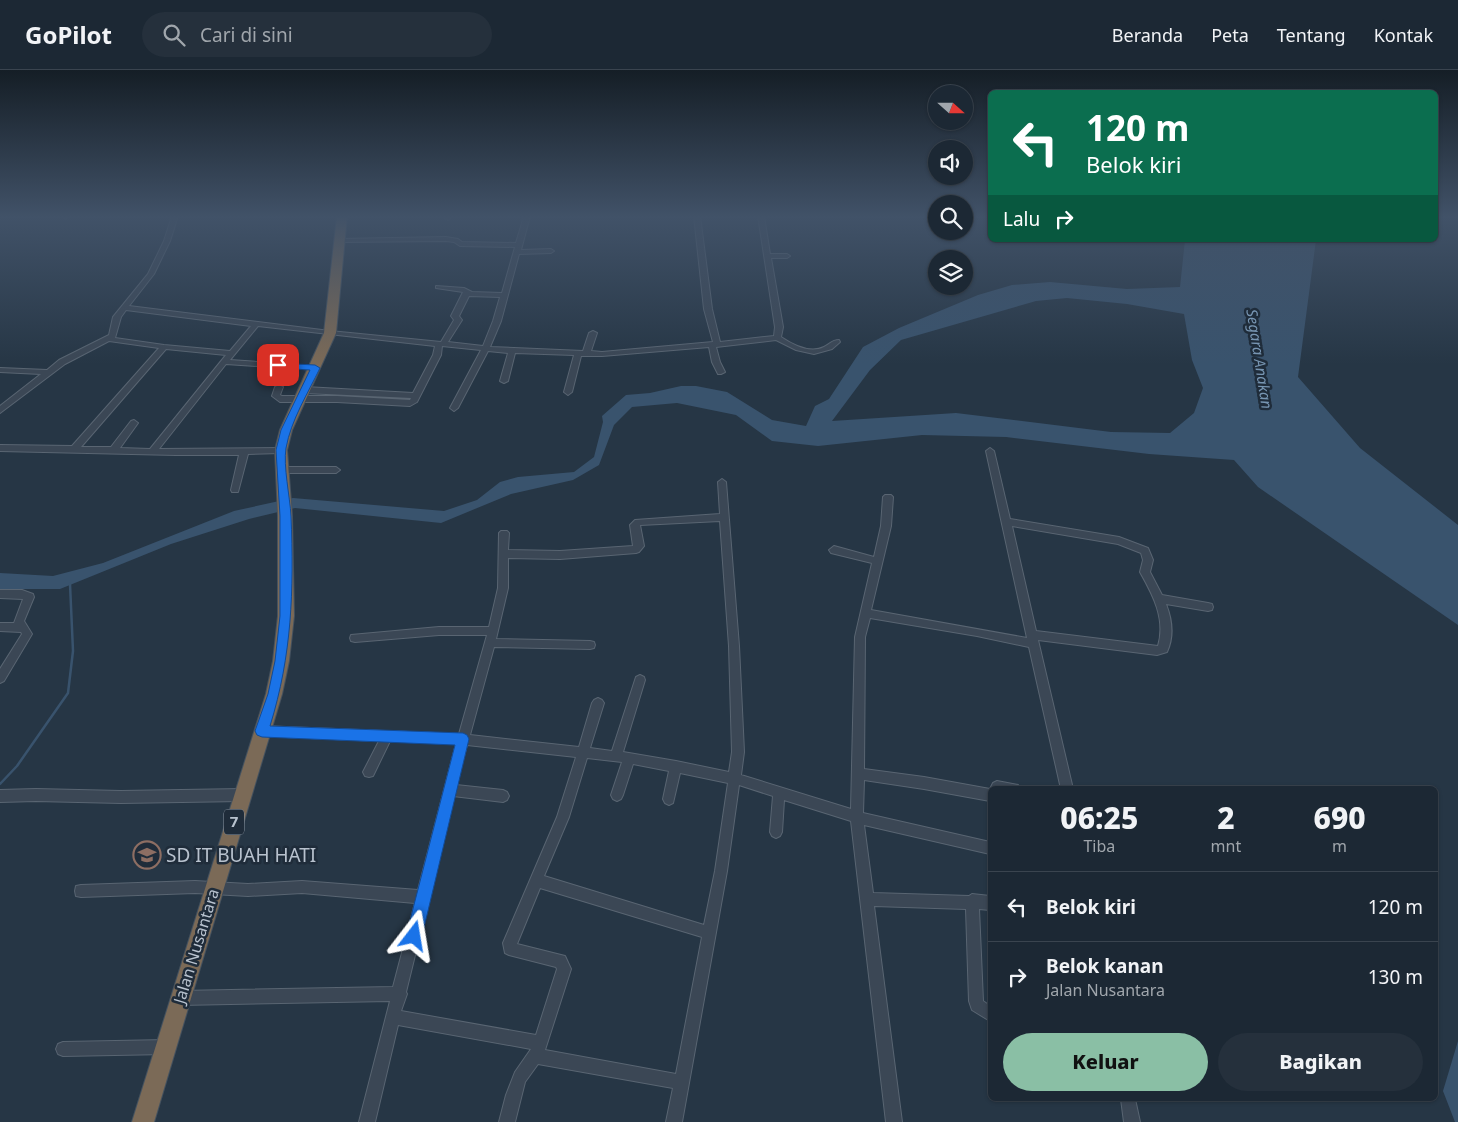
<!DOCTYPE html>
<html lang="id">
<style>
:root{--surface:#1c2834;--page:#25303c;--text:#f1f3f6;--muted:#a0a6ac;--line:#3a444f;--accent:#8abfa5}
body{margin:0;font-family:"Noto Sans",sans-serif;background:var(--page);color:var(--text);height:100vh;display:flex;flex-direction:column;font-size:19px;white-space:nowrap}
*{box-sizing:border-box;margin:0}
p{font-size:16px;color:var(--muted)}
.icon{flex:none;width:28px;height:28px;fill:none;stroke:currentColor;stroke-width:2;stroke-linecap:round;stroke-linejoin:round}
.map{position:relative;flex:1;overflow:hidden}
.panel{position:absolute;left:988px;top:716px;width:450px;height:315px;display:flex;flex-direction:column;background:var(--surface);border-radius:8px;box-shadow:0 1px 4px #0004,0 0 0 1px var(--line)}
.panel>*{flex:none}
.hud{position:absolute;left:988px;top:20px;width:450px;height:152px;border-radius:8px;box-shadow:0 1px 4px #0004,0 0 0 1px var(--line);background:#0b6e4f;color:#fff;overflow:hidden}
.needle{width:32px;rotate:111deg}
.tools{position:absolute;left:928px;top:15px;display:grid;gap:10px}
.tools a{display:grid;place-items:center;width:45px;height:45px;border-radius:50%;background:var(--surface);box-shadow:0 1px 4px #0004,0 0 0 1px var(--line);font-size:25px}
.pin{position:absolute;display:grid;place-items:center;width:42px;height:42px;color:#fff;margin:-21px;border-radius:10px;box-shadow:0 2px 8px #0006}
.me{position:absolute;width:55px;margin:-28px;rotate:14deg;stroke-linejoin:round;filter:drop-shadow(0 0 4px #0008)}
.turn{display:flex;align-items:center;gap:18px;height:105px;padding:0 15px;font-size:22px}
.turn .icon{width:65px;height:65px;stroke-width:2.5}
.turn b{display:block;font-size:35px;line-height:42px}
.then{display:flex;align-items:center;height:48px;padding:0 15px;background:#0003;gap:10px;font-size:19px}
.eta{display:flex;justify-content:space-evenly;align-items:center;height:85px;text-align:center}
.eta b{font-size:30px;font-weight:800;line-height:35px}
.primary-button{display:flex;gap:10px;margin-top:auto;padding:10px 15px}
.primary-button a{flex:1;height:58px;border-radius:30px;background:var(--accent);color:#111;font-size:20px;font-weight:800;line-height:58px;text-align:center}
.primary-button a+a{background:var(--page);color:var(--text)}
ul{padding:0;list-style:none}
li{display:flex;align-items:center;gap:15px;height:70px;padding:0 15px;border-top:1px solid var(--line)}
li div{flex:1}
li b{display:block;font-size:19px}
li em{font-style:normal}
header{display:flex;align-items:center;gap:30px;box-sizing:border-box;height:70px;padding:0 25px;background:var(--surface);border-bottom:1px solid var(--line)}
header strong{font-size:24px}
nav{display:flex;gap:28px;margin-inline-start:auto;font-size:18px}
.search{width:350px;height:45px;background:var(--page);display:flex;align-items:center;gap:12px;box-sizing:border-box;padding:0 18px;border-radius:28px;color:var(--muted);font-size:19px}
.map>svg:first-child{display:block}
</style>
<header>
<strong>GoPilot</strong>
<div class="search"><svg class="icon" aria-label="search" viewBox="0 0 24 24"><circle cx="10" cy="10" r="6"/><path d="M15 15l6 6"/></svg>Cari di sini</div>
<nav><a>Beranda</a><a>Peta</a><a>Tentang</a><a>Kontak</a></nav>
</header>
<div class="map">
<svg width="1458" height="1052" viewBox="0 0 1458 1052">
<rect width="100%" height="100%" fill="#263645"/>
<path fill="#39536d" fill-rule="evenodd" d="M1185,170H1316L1298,307L1360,378L1458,455V555L1258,417L1234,390L1149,384L1006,367L922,365L818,376L772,371L736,345L677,333L632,337L614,355L599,395L573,410L511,424L441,453L295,438L249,449L171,474L60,519H0V503L53,506L103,493L234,441L293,428L444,441L477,430L500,412L518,407L574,402L594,387L603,352L602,346L626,325L650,323L681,316H696L727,322L772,350L806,356L815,336L829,329L863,277L899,258L978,225L1012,215L1050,212L1127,219L1180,217ZM1067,228L1127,234L1184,244L1192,290L1203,318L1194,343L1170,363L1111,362L956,343L832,351L870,300L901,270L1036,231Z
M1458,971V1052H1455L1443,1021Z"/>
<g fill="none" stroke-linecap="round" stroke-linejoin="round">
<path stroke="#39536d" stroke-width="2.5" d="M0,714L17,696L68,623L73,581L70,514"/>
<g stroke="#596572" stroke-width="2">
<path id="minor" d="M62,146H69L65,149Z
M172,146H178L170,171L154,204L129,236L330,261L441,272L454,250L451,246L463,222L436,218V216L464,218L472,222L502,223L515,177L460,176L454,172L446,171L340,172L338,171V169L446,167L458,169L462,172L516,173L524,146H530L521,180L551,179L554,181L551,183L519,184L501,251L490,277L583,281L589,263L593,261L597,263L591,281L602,282L713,272L704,239L694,146H700L712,239L720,272L774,266L775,257L758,146H764L770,184H787L790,186L787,188H771L783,257L781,267C793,275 810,284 824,277C830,274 832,270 839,270L840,272L832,279L814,284L796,280L776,270L716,277L720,292L725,302L721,304H718L712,292L709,277L602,286H581L572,322L568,325L564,322L574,285L515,283L508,311L504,313L500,311L508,283L488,281L458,338L454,341L450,338L481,280L442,276L441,285L417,332L410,336L337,332H280L272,326L275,317L279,315L283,317L280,325L282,326H337L410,330L411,328L305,323L301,320L305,317L413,323L433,285L435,276L258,256L230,290L315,296H318V300L226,294L159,379L284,378L285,380L281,383L248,384L238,422H232L231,420L239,385H176L0,381V375L72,376L159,278L109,271L65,294L0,343V336L41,304L0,302V298L47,300L59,290L109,265L113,247L148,204L164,171ZM469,226L500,227L493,251L483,276L448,272L462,250L459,246ZM126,240L251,256L230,281L164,275L115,268L121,247ZM166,279L226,285L150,379L120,378L138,353L134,350L131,351L111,377H81Z
M446,146H452L448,150L445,148Z
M990,378L994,381L1010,449L1119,467L1148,478L1153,490L1150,502L1162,525L1208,533L1212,534L1213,537L1212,540L1208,541L1166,534C1172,549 1174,567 1167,582L1157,585L1038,570L1073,719H1061L1029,577L977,566L870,548L865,567L864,699L924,707L990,719V731L924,719L864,710L863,743L990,772V784L864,755L873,823L969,826L972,824L990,826V840L979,839L983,931L990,936V951L972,940L969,931L966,839L874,836L902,1052H886L851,751L784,730L782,762L780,766L776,768L772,766L770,762L773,726L739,715L727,801L682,1052H666L673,1018L538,994L525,1012L515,1052H499L506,1025L515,1002L531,979L398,955L375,1052H359L390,931L180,935L175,933L173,928L175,923L180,921L393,917L415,833L302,823L248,826L195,823L81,827L76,826L75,821L76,816L81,815L195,811L248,814L302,811L418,820L456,674L390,671L373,706L369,707L365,706L363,702L379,671L262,666L258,665L256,661L258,657L262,656L459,664L487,565H439L355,572L351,571L350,568L351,565L439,557H489L498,518L499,463L501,461H507L509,463L508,480L560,481L633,476L630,455L635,450L720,444L718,412L722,409L726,412L739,576L744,682L741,705L851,739L855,567L872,493L831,483L829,480L834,476L874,487L881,456L883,427L885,425H891L893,427L891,456L871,540L1027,568L986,381ZM720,451L729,576L732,682L729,702L676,691L623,682L645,610L644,607L640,605L636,607L635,610L612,681L590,678L604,633L602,630L598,628L594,630L592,633L579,677L470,665L494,577L590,579L594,578L595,575L594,572L590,571L496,569L508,518V488L560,489L636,483L639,482L644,476L640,455ZM1012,456L1118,474L1141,483L1143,490L1140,502C1153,525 1166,549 1158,576L1036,561ZM467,675L576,687L557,747L503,873L505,883L509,885L556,897L557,899L536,965L401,941L407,924L406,922L428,832L430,827V825L453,726L503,732L507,730L509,726L507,722L503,720L456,715ZM587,688L622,692L611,725L613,729L617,731L621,729L623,725L633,694L669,701L663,729L665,733L669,735L673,733L680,703L728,713L715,801L704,855L544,806L569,747ZM540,818L702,867L676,1004L545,980L571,899L565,886L517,874Z
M282,397H336L340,400L336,403H282L278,400Z
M0,520H22L33,524L34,527L24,551L32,564L4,611L0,613V599L22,564L21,562L0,561V553H14L23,529L0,528Z
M997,711L1018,715L1020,719H990L993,713Z
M36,719L121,721L242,719L246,721L248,725L246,729L242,731L121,733L36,731L0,732V720Z
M167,970L172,972L174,977L172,982L167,984L63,986L58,984L56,979L58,974L63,972Z
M1121,1029H1135L1140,1052H1124Z"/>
</g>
<g stroke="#45525f" stroke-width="2">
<path id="highway" d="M337,146H347L336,263L292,360L287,380L292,446L294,546L289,591L282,624L154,1052H132L266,624L273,591L278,546V446L275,380L280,360L324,263Z"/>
</g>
<use href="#minor" fill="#3b4755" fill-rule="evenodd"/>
<use href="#highway" fill="#7b6a57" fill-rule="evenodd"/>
</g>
<linearGradient id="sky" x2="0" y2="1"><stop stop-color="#151e26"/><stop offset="0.5" stop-color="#415268"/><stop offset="1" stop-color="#415268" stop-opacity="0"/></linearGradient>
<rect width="1458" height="294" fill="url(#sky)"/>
<path fill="#1a73e8" stroke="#114b97" d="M275,293L315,295L320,298C308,323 291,350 286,378C283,396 290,427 291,446C294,520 292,585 270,656L463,663L467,665L469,669L422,866L419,871L414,873L409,871L406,866L455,675L262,667L257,665L255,661L268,624L275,591L280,546V446L276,380L281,360L310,300L278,298L275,297Z"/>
<defs>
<g id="school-ring" transform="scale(1.4375)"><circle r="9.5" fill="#1f2c3a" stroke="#8d6e63" stroke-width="1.5"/><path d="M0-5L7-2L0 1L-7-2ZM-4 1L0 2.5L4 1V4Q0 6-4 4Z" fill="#8d6e63"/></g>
</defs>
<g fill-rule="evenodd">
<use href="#school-ring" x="147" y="785"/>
</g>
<g text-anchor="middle" stroke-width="5" stroke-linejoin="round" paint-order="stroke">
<g font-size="15" font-style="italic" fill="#7795b2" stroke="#1f2c3a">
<text transform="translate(1259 289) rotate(81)" y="5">Segara Anakan</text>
</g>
<rect fill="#1f2c3a" stroke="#8a95a2" stroke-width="1" x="224" y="739.5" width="20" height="25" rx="4"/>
<g font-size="15" font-weight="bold" fill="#b8c2ce">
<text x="234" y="757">7</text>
</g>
<g font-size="16" fill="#b8c2ce" stroke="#1f2c3a">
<text transform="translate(196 876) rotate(-73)" y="6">Jalan Nusantara</text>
</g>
<g font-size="19" fill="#b8c2ce" stroke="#1f2c3a" text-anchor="start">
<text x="166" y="792">SD IT BUAH HATI</text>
</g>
</g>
</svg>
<div class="tools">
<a><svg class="needle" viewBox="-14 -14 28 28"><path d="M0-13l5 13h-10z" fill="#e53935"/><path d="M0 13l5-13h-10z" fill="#a0a6ac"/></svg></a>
<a><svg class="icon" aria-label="sound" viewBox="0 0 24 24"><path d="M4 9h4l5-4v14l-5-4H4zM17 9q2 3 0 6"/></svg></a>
<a><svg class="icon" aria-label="search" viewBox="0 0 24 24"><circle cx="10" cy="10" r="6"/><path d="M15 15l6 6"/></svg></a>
<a><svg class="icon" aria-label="layers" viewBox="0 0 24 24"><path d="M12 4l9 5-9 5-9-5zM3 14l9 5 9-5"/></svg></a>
</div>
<div class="pin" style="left:278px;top:295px;background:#d93025"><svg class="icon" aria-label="arrive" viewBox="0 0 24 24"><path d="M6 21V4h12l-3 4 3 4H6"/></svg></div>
<svg class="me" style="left:414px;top:866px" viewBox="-20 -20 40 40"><path d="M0-17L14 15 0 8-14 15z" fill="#1a73e8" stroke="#fff" stroke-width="4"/></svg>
<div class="hud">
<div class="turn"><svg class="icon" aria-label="left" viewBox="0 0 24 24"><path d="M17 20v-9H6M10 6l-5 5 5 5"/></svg><div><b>120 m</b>Belok kiri</div></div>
<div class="then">Lalu<svg class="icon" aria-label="right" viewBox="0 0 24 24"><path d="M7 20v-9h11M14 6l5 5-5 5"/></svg></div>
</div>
<section class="panel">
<div class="eta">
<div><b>06:25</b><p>Tiba</p></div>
<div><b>2</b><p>mnt</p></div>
<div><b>690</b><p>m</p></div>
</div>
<ul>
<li><svg class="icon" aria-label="left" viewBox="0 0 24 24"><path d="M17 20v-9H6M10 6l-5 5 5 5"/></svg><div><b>Belok kiri</b></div><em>120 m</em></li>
<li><svg class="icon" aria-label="right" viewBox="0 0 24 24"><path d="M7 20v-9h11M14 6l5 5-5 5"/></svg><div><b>Belok kanan</b><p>Jalan Nusantara</p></div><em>130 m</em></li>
</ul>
<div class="primary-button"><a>Keluar</a><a>Bagikan</a></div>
</section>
</div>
